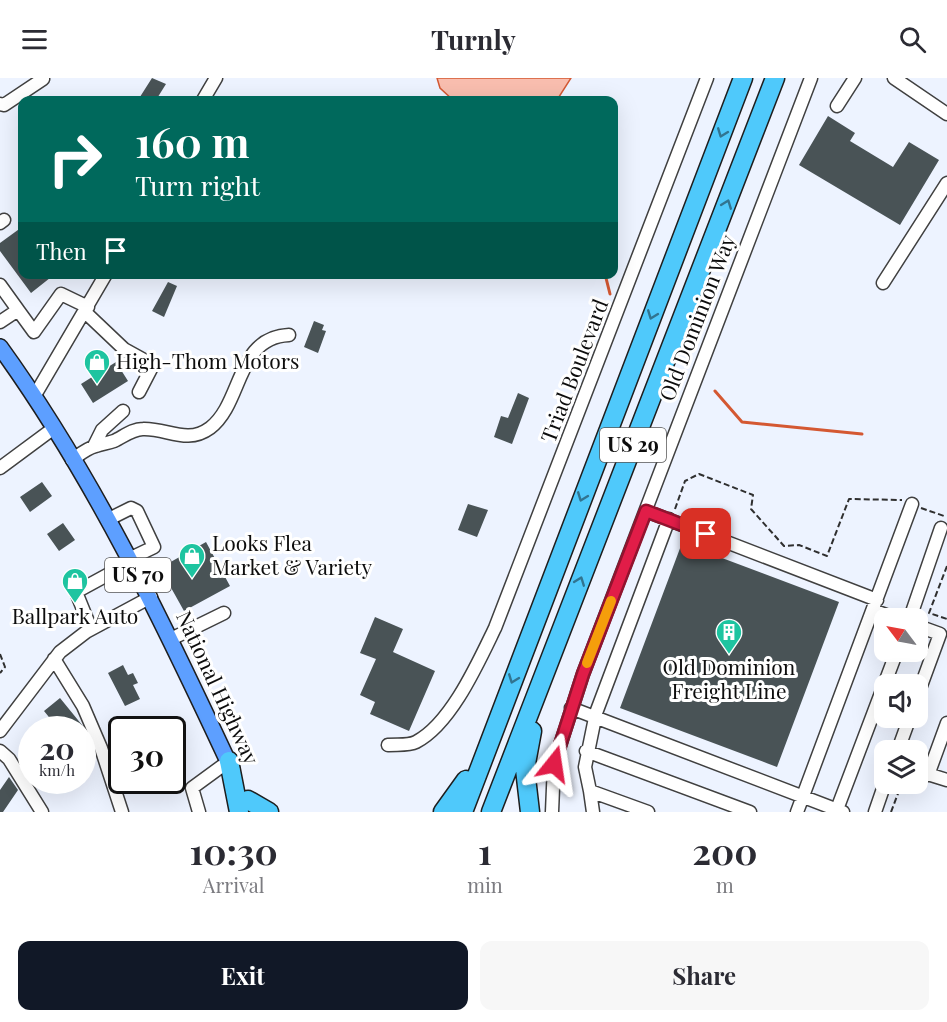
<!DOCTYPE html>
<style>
:root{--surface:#fff;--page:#f7f7f7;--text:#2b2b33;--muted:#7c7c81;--accent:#111827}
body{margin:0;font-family:"Playfair Display",serif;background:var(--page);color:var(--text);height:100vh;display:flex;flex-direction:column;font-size:22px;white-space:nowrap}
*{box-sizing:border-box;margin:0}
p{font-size:20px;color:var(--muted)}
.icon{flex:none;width:33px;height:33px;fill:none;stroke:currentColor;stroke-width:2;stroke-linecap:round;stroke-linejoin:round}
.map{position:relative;height:734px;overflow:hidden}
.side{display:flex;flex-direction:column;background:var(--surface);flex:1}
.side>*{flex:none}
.top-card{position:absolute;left:18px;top:18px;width:600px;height:183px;border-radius:12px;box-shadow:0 6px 24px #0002;background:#00695c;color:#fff;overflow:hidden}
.needle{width:39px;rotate:302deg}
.fabs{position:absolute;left:874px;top:530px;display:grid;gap:12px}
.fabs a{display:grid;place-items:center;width:54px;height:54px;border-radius:12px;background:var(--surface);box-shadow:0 6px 24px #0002;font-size:30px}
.speed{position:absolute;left:18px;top:638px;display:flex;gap:12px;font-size:30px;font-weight:700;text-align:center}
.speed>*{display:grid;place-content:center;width:78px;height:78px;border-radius:50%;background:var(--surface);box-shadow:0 6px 24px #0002;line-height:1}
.speed small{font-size:15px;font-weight:400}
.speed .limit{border:3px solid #111;border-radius:9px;background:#fff;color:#111}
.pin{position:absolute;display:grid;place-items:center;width:51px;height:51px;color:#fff;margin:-26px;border-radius:12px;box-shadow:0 3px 9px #0006}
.me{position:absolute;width:66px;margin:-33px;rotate:15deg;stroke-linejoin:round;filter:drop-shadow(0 0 4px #0008)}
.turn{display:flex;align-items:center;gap:21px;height:126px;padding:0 18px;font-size:27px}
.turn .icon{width:78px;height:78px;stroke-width:2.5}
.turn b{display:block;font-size:42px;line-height:51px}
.then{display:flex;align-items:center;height:57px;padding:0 18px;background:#0003;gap:12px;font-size:22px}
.eta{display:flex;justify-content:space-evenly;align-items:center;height:102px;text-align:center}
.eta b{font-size:36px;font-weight:700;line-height:42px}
.cta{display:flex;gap:12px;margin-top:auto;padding:12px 18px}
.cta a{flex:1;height:69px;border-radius:12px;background:var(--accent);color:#fff;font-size:24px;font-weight:700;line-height:69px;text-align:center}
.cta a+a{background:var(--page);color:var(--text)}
header{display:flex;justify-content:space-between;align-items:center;height:78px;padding:0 18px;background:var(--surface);font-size:27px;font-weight:700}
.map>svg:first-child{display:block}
</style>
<header><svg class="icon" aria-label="menu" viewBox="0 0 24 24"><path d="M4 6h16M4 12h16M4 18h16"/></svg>Turnly<svg class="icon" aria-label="search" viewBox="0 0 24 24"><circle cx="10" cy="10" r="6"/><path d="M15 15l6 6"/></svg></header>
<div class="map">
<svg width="947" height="734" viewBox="0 0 947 734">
<rect width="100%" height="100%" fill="#edf3ff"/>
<path fill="#f9beaf" stroke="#d45832" stroke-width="1.5" d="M437,0H571L557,22H453L440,10Z"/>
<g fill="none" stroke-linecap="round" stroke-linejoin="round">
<path stroke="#d45832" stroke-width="3" d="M605,196L610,216
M715,313L742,344L862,356"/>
</g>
<path fill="#495356" d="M152,0L166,6L156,22H138Z
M828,38L855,55L850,63L893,89L909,64L939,82L900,147L799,87Z
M22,149V196H55L31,215L0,173V165Z
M168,204L177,208L164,239L152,233Z
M314,243L324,247L322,252L326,253L318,275L304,269Z
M116,284L128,303L93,325L81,306Z
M518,315L529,320L512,366L494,359L501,338L508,340Z
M42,404L52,418L30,434L20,419Z
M468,426L488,432L477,459L458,452Z
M63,445L75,462L59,473L47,456Z
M206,464L230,508L184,533L160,490Z
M682,465L839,524L777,689L620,630Z
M375,539L403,551L393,574L435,593L409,653L370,636L375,624L360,617L376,581L360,575Z
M123,587L128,597L133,595L138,605L133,607L140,621L125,628L108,595Z
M60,620L82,647L84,651H43L53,644L44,633Z
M9,699L18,712L3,734H0V712Z"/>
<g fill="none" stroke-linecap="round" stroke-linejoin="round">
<g stroke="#404040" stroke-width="15">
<path id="minor" d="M894,0L947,36
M203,22L216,0
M0,26L4,27L43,1
M837,28L855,0
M0,145L4,142
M883,205L947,105
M0,207L18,232
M85,234L124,271L153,287L139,314
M0,244L18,232L34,254L61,216L88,229
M35,317L106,196
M94,368L102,352L123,333
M72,382C79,377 87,370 96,368C102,366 108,365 114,363C123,359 132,351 143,351C167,350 187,367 210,350C243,325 236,259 289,257
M0,390L54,350
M646,433L877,522
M107,442L131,430L137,433L154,469L129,481
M873,532L894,540
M910,540L941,450
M918,548L940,556L918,616
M91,551L76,514L131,484
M171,561L224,535
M54,581L83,628L101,670L122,734
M571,630L843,734
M0,653L60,574L86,554L151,519
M388,667C397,666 408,668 416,664C451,646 478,585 495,550L707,0
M898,672L910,639
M0,673L9,681L42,734
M586,673L750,734
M918,693L947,702
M928,697L947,645
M590,713L593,734
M199,734L192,710L229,683
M552,734L554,686L583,596L811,0
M648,734L590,713L585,689L596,635L669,441
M797,734L912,426
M836,734L897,573
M875,734L885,705"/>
</g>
<g stroke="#1e1e1e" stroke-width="18">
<path id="major" d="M0,269C94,399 164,546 232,692"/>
</g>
<g stroke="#1e1e1e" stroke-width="21">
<path id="highway" d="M229,683L239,734
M248,722L269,734
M443,734L466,702
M463,734L743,0
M491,734L775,0
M530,734L525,691L532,653"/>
</g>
<path stroke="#2f2f2f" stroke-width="2" stroke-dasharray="6 3" stroke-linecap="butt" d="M921,430L944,438
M675,431L685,403L699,396L753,417L751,431L784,468L799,467L827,478L849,421L902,422
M947,488L929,535L947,541
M0,576L5,589L0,595
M891,734L902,705"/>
<use href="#minor" stroke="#fff" stroke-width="12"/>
<use href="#major" stroke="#5d9fff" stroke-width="15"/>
<use href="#highway" stroke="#4fc9fb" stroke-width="18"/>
</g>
<defs><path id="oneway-chevron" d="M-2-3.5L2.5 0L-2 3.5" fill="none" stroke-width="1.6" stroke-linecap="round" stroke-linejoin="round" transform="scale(1.5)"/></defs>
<g stroke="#317490">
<use href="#oneway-chevron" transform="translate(722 55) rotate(111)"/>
<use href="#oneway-chevron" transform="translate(727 126) rotate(-69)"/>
<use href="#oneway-chevron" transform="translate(652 237) rotate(111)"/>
<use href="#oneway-chevron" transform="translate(582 419) rotate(111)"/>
<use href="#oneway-chevron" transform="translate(580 503) rotate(-69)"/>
<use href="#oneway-chevron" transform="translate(513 601) rotate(111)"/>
</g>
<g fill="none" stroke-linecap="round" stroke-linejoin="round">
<g stroke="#92132f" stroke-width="15">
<path id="route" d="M554,686L583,596L646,433L706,456"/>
</g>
<use href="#route" stroke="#e11d48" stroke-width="10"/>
<path stroke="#f59e0b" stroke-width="10" d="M587,585L611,523"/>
</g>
<defs>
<g id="shop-pin" transform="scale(1.35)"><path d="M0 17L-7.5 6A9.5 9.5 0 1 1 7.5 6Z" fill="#1ec4a0" stroke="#fff"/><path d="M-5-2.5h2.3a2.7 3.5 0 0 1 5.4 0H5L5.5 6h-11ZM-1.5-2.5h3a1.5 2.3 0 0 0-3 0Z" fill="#fff"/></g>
<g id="building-pin" transform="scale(1.35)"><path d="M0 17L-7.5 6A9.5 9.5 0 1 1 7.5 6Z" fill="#1ec4a0" stroke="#fff"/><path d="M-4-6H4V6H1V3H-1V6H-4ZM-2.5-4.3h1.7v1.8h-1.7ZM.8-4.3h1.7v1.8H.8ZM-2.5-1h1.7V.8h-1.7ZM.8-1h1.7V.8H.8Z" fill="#fff"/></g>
</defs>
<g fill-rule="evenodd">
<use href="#shop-pin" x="97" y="284"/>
<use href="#shop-pin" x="192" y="478"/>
<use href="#shop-pin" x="75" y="503"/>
<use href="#building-pin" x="729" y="554"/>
</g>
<g text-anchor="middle" stroke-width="6" stroke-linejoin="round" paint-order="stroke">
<g fill="#fff" stroke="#565656" stroke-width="1.5">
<rect x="600" y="350" width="66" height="34" rx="4.5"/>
<rect x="105" y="480" width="66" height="34" rx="4.5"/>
</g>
<g font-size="20" font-weight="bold" fill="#0d0d0d">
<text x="633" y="374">US 29</text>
<text x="138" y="504">US 70</text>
</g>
<g font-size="21" fill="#0d0d0d" stroke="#fff">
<text transform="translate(698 240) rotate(-69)" y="7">Old Dominion Way</text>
<text transform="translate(575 293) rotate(-69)" y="7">Triad Boulevard</text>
<text transform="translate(217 610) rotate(65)" y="7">National Highway</text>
</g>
<g font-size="21" fill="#0d0d0d" stroke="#fff" text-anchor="start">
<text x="116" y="291">High-Thom Motors</text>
<text x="212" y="473">Looks Flea<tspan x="212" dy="24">Market &amp; Variety</tspan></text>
<text x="75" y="546" text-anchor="middle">Ballpark Auto</text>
<text x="729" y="597" text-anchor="middle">Old Dominion<tspan x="729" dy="24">Freight Line</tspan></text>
</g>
</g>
</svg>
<div class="fabs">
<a><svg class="needle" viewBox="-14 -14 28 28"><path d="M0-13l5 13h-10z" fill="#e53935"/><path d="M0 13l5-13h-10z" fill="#7c7c81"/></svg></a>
<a><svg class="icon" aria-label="sound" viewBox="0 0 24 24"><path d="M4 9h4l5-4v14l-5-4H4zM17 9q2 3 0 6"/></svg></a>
<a><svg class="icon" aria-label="layers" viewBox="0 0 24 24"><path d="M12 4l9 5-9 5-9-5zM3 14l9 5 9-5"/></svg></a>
</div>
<div class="speed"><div>20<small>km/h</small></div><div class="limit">30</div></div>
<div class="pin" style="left:706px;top:456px;background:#d93025"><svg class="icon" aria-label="arrive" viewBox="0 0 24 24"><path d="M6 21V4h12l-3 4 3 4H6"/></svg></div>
<svg class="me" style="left:554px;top:686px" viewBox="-20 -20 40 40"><path d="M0-17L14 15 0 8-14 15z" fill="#e11d48" stroke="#fff" stroke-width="4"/></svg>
<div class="top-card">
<div class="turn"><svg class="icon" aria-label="right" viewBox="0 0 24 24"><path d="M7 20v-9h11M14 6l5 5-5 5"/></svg><div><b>160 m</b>Turn right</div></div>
<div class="then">Then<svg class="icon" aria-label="arrive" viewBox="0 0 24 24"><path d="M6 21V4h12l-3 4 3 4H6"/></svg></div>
</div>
</div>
<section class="side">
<div class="eta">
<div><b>10:30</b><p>Arrival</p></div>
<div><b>1</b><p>min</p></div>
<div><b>200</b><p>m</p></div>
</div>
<div class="cta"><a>Exit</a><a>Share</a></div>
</section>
